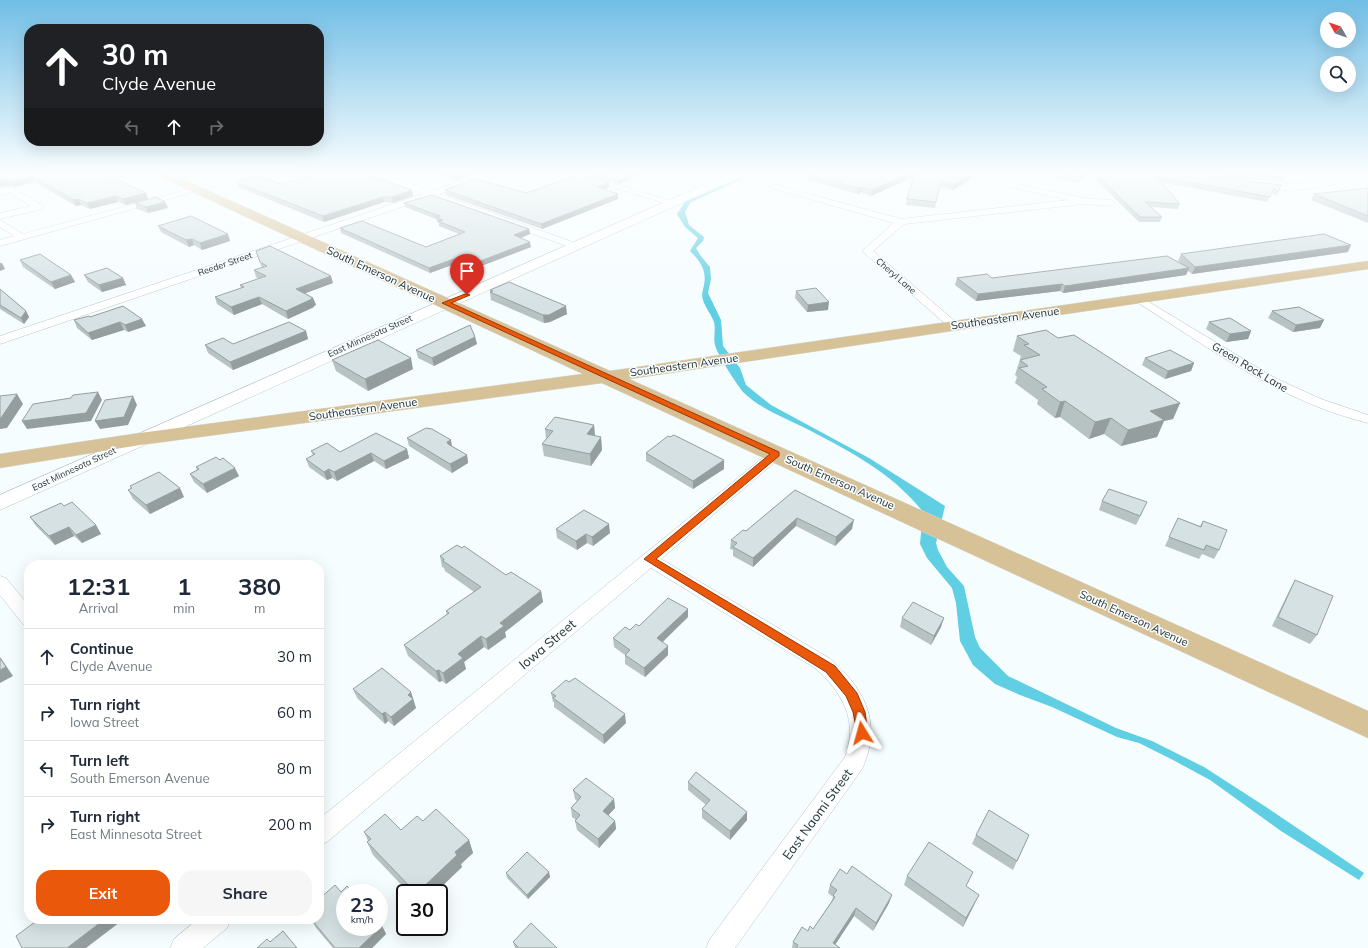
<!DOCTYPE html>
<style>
:root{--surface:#fff;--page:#f6f6f7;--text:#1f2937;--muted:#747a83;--line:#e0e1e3;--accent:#ea580c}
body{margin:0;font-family:Mulish,sans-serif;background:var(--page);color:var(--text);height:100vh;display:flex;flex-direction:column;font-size:15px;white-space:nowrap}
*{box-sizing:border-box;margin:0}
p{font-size:13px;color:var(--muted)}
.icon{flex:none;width:22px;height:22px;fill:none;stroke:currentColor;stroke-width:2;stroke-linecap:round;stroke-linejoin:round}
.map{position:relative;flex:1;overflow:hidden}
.sheet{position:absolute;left:24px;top:560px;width:300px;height:364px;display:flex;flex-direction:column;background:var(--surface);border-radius:16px;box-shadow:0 4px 16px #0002}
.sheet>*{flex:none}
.hud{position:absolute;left:24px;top:24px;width:300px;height:122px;border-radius:16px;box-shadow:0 4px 16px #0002;background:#202124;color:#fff;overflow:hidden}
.needle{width:26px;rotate:310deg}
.buttons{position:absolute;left:1320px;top:12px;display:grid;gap:8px}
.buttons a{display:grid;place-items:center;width:36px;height:36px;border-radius:50%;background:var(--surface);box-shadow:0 4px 16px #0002;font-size:20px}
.speed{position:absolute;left:336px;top:884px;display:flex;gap:8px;font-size:20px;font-weight:700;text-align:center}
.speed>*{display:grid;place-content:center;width:52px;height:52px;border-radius:50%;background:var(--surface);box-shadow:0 4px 16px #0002;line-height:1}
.speed small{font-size:10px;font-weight:400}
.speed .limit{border:2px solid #111;border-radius:6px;background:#fff;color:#111}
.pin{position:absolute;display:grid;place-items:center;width:34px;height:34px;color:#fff;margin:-41px -17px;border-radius:50% 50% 50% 0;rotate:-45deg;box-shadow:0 0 4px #0007}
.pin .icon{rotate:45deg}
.me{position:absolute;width:44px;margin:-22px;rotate:352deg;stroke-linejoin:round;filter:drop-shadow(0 0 3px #0008)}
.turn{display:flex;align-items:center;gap:14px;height:84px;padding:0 12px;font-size:18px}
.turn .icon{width:52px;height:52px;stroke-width:2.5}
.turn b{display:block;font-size:28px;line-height:34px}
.lanes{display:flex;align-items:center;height:38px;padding:0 12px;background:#0003;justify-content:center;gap:20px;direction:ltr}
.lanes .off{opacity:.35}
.eta{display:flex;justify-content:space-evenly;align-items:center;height:68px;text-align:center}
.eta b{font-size:24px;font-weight:700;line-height:28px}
.primary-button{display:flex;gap:8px;margin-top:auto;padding:8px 12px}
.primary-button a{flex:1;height:46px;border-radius:16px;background:var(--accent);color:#fff;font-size:16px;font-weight:700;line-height:46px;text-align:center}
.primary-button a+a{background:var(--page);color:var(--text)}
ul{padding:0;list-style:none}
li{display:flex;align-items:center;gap:12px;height:56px;padding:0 12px;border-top:1px solid var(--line)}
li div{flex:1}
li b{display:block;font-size:15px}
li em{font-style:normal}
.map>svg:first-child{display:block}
</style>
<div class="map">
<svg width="1368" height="948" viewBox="0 0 1368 948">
<rect width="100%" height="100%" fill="#f6fdff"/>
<path fill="#60cee3" d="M754,172H759L691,202L685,212L689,225L704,237L703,241L696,248L700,255L710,267L711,279L708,293L721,320L723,346L740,368L746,385L771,405L869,458L945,506L936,543L938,550L947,567L964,586L975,637L980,648L1008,676L1116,728L1152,741L1204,767L1266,807L1364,873L1359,880L1281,831L1210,780L1173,760L1139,743L1117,737L1052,707L1020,695L995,684L973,665L960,641L956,603L952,588L927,558L920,544L923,512C893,473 846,449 803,427C783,417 759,408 743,392C737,385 717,354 715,345C713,337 716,330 714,322C711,314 705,307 703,300C701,295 703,290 704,285C707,270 700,261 690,251L698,238L685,227L677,214L685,202Z"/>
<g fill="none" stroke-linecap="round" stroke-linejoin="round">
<g stroke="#b6c2c4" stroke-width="1">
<path id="street" d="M253,172H265L0,246V240L14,236L0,227V220L23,234Z
M366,172H376L431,191L489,172H500L499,174L439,194L578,244L580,246L578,248H572L431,197L0,344V336L423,194Z
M565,172H576L677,203L673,206L670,205Z
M948,172H961L1084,198L1111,200L1115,203L1111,206L1084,204L904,224L873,251L957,323L959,325L957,327H949L862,251L894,223L768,187L772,184L901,219L1068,200L952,174Z
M1342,172H1350C1348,175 1345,179 1342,181C1330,188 1265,195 1256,186C1265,177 1324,193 1342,172Z
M11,187L42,205L43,207L42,209L0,219V213L31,206L10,193L0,195V189Z
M1139,296L1275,378L1321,399L1368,415V423C1281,402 1210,348 1135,301L1134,299L1135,297Z
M776,450L781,451L783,454L781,457L661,559L829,658C865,688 883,724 862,769L735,948H706L710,939L845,757C859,721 842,692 815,668L651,568L327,842L319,845V819L771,451Z
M0,576L6,578L29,606V626L23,624L0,595Z
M198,919H231L227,928L203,948H170L174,939Z"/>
</g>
<g stroke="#b6c2c4" stroke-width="1">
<path id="secondary" d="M733,172H747L745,174L653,216L0,510V495Z"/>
</g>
<g stroke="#d9dada" stroke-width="1">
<path id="primary" d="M152,172H167L610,371L1368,261V269L629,379L1368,711V738L602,383L140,445L0,468V454L140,433L583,374L154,174Z"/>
</g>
<use href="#street" fill="#fff" fill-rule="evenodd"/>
<use href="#secondary" fill="#fff" fill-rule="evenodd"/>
<use href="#primary" fill="#d7c197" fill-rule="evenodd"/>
</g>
<path fill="#b7c2c3" d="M0,172L146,193L148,199L126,205L118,202L90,209L81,205L76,206L35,182L14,187L11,186Z
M427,172H480L456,180Z
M591,172L641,174L619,184L591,175Z
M966,172H975L974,173Z
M1061,172H1189L1224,178L1281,185L1276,196L1272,192L1267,202L1160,182L1180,204L1178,209L1150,207L1162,217L1160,222H1139L1089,173L1078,183L1057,178L1058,174Z
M1201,172H1287L1283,181L1243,179Z
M807,174H972L970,180L953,190L940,187L935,208L906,205L907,199L914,176L871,196L861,192L858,194L807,180Z
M236,182L412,190L413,196L393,203L384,202L324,222L238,187Z
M609,182V187L605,189L618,194V199L542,229L446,195L445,190L526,193Z
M1368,188V223L1311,200L1314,194Z
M135,203L168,208L148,213L137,209Z
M404,203L529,229L530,234L521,238L531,247L476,268L460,262L430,273L341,233L340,228L426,247L459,234L439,226V223L437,222L436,219L405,207Z
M158,226L230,241L202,250L194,245L189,247L161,232Z
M256,251L333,283L305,293L313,298L316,305L314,306V307L288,319L262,304L234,315L217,304L215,297L241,288L240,285L259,279L256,277L254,270L262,268Z
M1348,252L1192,274L1188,271L1186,275L1063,293L1060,291L976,301L955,285L957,278H992L1181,263L1178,261L1181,254Z
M20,260L71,275L75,282L55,289L23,267Z
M84,275L123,278L126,285L102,292L88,282Z
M0,289L26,311L29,317L24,324L0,309Z
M490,290L567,314L550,322L544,323L491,300L490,292H491Z
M796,291L828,310L807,312L795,298Z
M1272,311L1320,328L1293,332L1268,318Z
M90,317L146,326L128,332L124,330L92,340L77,328L74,320Z
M1209,322L1251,331L1248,339L1226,342L1206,329Z
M306,331L308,339L233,370L208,353L205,345L233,344Z
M1017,336L1058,338L1180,403L1173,419L1164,421L1157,437L1121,446L1104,434L1089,439L1060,417L1055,418L1037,404L1038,400L1015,383L1017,377L1015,375L1021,356L1013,351Z
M475,337L477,344L434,366L418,358L416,350Z
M1145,358L1194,363L1191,371L1165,379L1142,365Z
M332,360L413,369L368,391L336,371Z
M594,425L595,436L601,437L602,450L591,466L544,456L542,444L546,439L545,429Z
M407,438L451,440L452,446L467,455L468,463L452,473L409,446Z
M407,449L409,458L386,469L374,461L337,481L332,478L327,480L309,467L306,459L313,455L311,451L340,452Z
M646,453L724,469L693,489L646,461Z
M196,467L239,476L207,493L194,482L190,474L197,470Z
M130,486L184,497L150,514L133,499L128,490L131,489Z
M795,490L852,529L835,546L796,526L753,567L733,556V550L730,549L731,540L746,531Z
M1102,501L1143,511L1136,525L1099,510Z
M64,506L96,525L101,534L82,543L74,536L55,545L36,526L30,517Z
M1178,518L1200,526L1203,521L1219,550L1214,559L1202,554L1199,559L1165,546Z
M556,529L610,533L593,546L587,543L577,550L557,538Z
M462,548L506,575L541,591L543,602L505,632L506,637L488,650L484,647L464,662L466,669L446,684L442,681L439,682L408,656L404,645L447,615L446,611L474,592L445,571L444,568L442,567L440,556Z
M1295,580L1317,635L1310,644L1272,626L1290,589Z
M688,609V617L663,642L668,655L645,677L625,664V655L614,647L613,638L639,626Z
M902,618L941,627L931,645L900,627Z
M353,689L411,692L416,708L394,726L388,721L385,724L357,698Z
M551,693L626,723L604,744L554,707V702H553Z
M688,782L747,812V820L730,840L702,818V809L706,805L688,790Z
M573,790L614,799L615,808L608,815L615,821L616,829L599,848L577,830L575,821L576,820L572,817L571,808L577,801L575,799Z
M423,821L469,840L473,853L461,864L462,867L435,893H409L373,855L367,842L368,841L364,832L401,830Z
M976,835H1029L1013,870L972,844Z
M549,872L550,877L528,899L507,878L506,873Z
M973,872L966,886L975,903L963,927L904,885L907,876Z
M847,874L892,895L889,903L873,931L854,916L835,945L840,948H792L793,942L808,931L813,929L831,902L833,897L828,893L830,885Z
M341,892L382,926L386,934L372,948H333L316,928L311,919Z
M513,942L557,948H515Z"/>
<path fill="#959e9f" d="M468,172H480L456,180L455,176Z
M639,172H641V174L619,184L618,180Z
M913,172H916L915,176L871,196L872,190Z
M1087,172H1090L1089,173L1078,183L1080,178Z
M972,174L970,180L953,190L954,184Z
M32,176L35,182L14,187L11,181Z
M8,180L11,186L0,187V181Z
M609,182V187L599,192L598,187Z
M861,187V192L858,194L859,188Z
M412,190L413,196L393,203L392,197Z
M146,193L148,199L126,205L123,199Z
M618,194V199L542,229L541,224Z
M116,196L118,202L90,209L87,203Z
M383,197L384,202L324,222L323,216Z
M79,199L81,205L76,206L74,200Z
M165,202L168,208L148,213L146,207Z
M529,229L530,234L515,240L514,235Z
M228,234L230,241L202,250L200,243Z
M192,239L194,245L189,247L186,240Z
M530,242L531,247L476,268L475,263Z
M1351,245L1348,252L1192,274L1195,267Z
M459,257L460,262L430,273L429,268Z
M0,263H2L5,269L0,271Z
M1189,268L1186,275L1063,293L1065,286Z
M71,275L75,282L55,289L51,282Z
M331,276L333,283L298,296L296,289Z
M123,278L126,285L102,292L99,285Z
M1062,284L1060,291L976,301L978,294Z
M259,297L262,304L234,315L231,307Z
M313,298L316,305L314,306V307L288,319L286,311Z
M829,302L828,310L807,312L808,305Z
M566,306L567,314L550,322L544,323L543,315Z
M26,311L29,317L24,324L21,318Z
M142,319L146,326L128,332L125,325Z
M1324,320L1320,328L1293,332L1296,325Z
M120,322L124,330L92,340L88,333Z
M306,331L308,339L233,370L230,362Z
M1251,331L1248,339L1226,342L1230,334Z
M475,337L477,344L434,366L432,358Z
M411,358L413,369L368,391L365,379Z
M1194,363L1191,371L1165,379L1168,371Z
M98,392L102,400L91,421L27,429L22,421Z
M17,394L23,404L7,428L0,429V418Z
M133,396L137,405L128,425L100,429L95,421Z
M1065,401L1060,417L1055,418L1060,402Z
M1180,403L1173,419L1164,421L1157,437L1121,446L1128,430L1150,411Z
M1111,418L1104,434L1089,439L1095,422Z
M594,425L595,437L587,434Z
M601,437L602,450L591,466L590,454Z
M451,440L452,449L447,442Z
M407,449L409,458L386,469L384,461Z
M371,453L374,461L337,481L334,472Z
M467,455L468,463L452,473L450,464Z
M724,460V469L693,489V481Z
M235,468L239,476L207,493L203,484Z
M329,469L332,478L327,480L324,472Z
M180,488L184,497L150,514L146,505Z
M797,518L796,526L753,567V558Z
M854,520L852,529L835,546L836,537Z
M609,524L610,533L593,546L592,537Z
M96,525L101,534L82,543L76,535Z
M69,527L74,536L55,545L49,536Z
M586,534L587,543L577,550L576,541Z
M541,591L543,602L505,632L506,637L488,650L486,639L500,623Z
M688,609V617L657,647V638Z
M944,618L941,627L931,645L934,636Z
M481,636L484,647L464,662L466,669L446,684L443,673L459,653Z
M668,646V655L645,677L644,668Z
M0,657L13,676L0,683Z
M439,670L442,681L439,682L436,671Z
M411,692L416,708L394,726L391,717L408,695Z
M385,712L388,721L385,724L382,714Z
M625,714L626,723L604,744L603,735Z
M319,738L322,744L319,746Z
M614,799L615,808L604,820L603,811Z
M747,812V820L730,840V831Z
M615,821L616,829L599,848L598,839Z
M469,840L473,853L461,864L462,867L435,893H417L455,852Z
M549,872L550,877L528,899L527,895Z
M892,895L889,903L873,931L876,923Z
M979,895L963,927L966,918Z
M856,908L854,916L833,948V943Z
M105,919H124L86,948H67Z
M382,926L386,934L372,948H359Z"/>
<path fill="#d5e1e3" stroke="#959e9f" d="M0,172H101L146,193L123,199L116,196L87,203L79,199L74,200L32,176L11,181L8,180L0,181Z
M322,172H357L412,190L392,197H383L323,216L236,182L259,176L281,184Z
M439,172H468L455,176Z
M591,172H639L618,180Z
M813,172H913L872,190L861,187L859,188L807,174Z
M915,172H961L972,174L954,184L941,181L936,202L907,199Z
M1061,172H1087L1080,178L1058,174Z
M1094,172H1189L1224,178L1281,185L1278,192L1274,188L1270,197L1156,176L1180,204L1145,202L1162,217H1140Z
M1228,172H1287L1285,177L1245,174Z
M581,174L609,182L598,187L618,194L541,224L445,190L476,179L526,193Z
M1368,188V216L1314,194Z
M432,195L529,229L514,235L530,242L475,263L459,257L429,268L340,228L362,221L426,247L465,232L438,221L443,220L436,217L440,216L404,203Z
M156,197L165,202L146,207L135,203Z
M191,216L228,234L200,243L192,239L186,240L158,226Z
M1324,234L1351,245L1195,267L1181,254Z
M270,246L331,276L296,289L313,298L311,299H312L286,311L259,297L231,307L215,297L244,287L240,285L266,276L254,270L267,266L260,262L256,251Z
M40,254L71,275L51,282L20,260Z
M1167,256L1189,268L1065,286L1062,284L978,294L957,278L987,274L992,278Z
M107,268L123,278L99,285L84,275Z
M509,282L566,306L549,315H543L490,292L493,291L490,290Z
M816,288L829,302L808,305L796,291Z
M0,289L26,311L21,318L0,305Z
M123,306L142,319L125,325L120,322L88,333L74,320L89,316L90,317Z
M1299,307L1324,320L1296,325L1272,311Z
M1230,318L1251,331L1230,334L1209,322Z
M289,322L306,331L230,362L205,345L223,338L233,344Z
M470,325L475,337L432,358L416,350Z
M1046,330L1058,338L1074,335L1180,403L1150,411L1164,420L1128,430L1111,418L1095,422L1065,401L1060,402L1042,389L1047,387L1019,368L1028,366L1020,360L1040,355L1024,345L1029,344L1017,336Z
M378,340L411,358L365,379L332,360Z
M1170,350L1194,363L1168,371L1145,358Z
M98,392L86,413L22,421L33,404L71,398L73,395Z
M17,394L1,418H0V396Z
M133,396L124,417L95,421L105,400Z
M555,417L594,425L587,434L601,437L590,454L542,444L553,431L545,429Z
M426,428L432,429L451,440L447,442L448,444L467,455L450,464L407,438Z
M376,433L407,449L384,461L371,453L334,472L329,469L324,472L306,459L315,454L311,451L327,443L340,452Z
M674,435L724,460L693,481L646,453L668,436L670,437Z
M216,457L220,460L223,458L235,468L203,484L190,474L199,469L196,467Z
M159,472L180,488L146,505L128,490L132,488L130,486Z
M1109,489L1147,502L1140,516L1102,501Z
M795,490L854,520L836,537L797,518L753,558L733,547L737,543L731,540L743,530L746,531Z
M72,502L96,525L76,535L69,527L49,536L30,517L61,503L64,506Z
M584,510L609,524L592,537L586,534L576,541L556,529Z
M1178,518L1201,527L1203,521L1227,530L1219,550L1206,545L1204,550L1169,537Z
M457,545L462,548L464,546L506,575L511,572L541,591L500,623L504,626L486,639L481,636L459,653L458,654L463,658L443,673L439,670L436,671L404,645L449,613L446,611L481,587L443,561L444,559L440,556Z
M1295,580L1333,596L1317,635L1278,617Z
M668,598L688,609L657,638L668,646L644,668L625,655L630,650L613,638L625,627L630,630L636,624L639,626Z
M913,602L944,618L934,636L902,618Z
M0,658L6,667L0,670Z
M382,668L411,692L408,695L413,699L391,717L385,712L382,714L353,689Z
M575,678L625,714L603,735L553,698L556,696L551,693L566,680L569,682Z
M696,772L747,812L730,831L702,809L710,800L688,782Z
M586,778L614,799L603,811L615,821L598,839L575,821L580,815L571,808L581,797L573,790Z
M436,809L469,840L455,852L457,855L417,893H416L367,842L371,839L364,832L385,814L401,830L417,816L423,821Z
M989,810L1029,835L1017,861L976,835Z
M929,842L973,872L966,886L979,895L966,918L907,876Z
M527,852L549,872L527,895L506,873Z
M852,866L892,895L876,923L856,908L833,943L840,948H796L798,945L793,942L802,927L808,931L810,926L813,929L835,897L833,895L837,890L830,885L840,869L847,874Z
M335,885L341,892L347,886L353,893H345V927H379V922L382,926L359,948H335L311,919H319V899Z
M39,919H105L67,948H22L16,936Z
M531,923L557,948H519L513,942Z
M283,931L297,948H257L267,939L270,942Z"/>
<linearGradient id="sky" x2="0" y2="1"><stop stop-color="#71bee6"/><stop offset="0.57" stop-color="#fbfeff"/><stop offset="1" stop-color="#fbfeff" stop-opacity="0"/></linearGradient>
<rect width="1368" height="304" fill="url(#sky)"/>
<path fill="#ea580c" stroke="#983908" d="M465,294L470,295L451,303L779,452V456L656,559L835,666L857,693L865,712L868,733L867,737L862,738L858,737L853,712L846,696L826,672L644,559L770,454L442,303Z"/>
<g text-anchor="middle" stroke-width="3" stroke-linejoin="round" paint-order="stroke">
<g font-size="9" fill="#2b3031" stroke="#f6fdff">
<text transform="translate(225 264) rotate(-19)" y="3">Reeder Street</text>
<text transform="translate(896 276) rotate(41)" y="3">Cheryl Lane</text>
<text transform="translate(370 336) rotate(-24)" y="3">East Minnesota Street</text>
<text transform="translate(74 469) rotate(-25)" y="3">East Minnesota Street</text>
</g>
<g font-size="11" fill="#2b3031" stroke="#f6fdff">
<text transform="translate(381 274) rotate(25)" y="4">South Emerson Avenue</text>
<text transform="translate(1005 318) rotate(-8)" y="4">Southeastern Avenue</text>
<text transform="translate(684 365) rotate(-8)" y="4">Southeastern Avenue</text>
<text transform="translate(1250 367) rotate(31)" y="4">Green Rock Lane</text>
<text transform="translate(363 409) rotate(-8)" y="4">Southeastern Avenue</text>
<text transform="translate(840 482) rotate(24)" y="4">South Emerson Avenue</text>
<text transform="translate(1134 618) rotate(25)" y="4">South Emerson Avenue</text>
</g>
<g font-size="13" fill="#2b3031" stroke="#f6fdff">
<text transform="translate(547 644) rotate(-40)" y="5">Iowa Street</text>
<text transform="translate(817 814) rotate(-54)" y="5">East Naomi Street</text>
</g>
</g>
</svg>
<div class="buttons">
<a><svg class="needle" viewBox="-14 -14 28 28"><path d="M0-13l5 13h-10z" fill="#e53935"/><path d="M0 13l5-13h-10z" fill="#747a83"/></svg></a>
<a><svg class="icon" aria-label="search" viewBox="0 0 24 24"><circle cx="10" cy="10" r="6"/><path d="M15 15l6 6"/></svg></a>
</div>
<div class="speed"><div>23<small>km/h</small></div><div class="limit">30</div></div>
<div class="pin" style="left:467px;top:295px;background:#d93025"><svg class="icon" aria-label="arrive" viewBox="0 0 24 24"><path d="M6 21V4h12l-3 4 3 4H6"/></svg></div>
<svg class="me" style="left:862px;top:733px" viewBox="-20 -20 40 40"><path d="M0-17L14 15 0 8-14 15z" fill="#ea580c" stroke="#fff" stroke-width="4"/></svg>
<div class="hud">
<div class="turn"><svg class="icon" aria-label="ahead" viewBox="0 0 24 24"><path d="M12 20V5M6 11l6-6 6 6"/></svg><div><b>30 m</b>Clyde Avenue</div></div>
<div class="lanes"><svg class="icon off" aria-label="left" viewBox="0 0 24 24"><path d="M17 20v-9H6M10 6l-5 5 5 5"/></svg><svg class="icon" aria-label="ahead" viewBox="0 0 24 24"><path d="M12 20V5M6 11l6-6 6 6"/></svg><svg class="icon off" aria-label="right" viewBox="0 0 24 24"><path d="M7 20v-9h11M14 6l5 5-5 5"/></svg></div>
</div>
<section class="sheet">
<div class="eta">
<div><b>12:31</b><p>Arrival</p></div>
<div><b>1</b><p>min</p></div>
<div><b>380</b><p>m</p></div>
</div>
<ul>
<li><svg class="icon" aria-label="ahead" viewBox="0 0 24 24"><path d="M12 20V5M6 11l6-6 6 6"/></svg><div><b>Continue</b><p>Clyde Avenue</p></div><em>30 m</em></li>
<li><svg class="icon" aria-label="right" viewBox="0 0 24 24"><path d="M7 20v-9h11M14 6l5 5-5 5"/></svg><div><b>Turn right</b><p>Iowa Street</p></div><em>60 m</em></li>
<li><svg class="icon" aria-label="left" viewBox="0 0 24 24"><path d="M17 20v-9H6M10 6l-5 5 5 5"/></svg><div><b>Turn left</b><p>South Emerson Avenue</p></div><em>80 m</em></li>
<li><svg class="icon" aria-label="right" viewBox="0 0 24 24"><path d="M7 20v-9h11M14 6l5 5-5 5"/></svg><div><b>Turn right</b><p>East Minnesota Street</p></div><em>200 m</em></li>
</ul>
<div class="primary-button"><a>Exit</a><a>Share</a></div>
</section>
</div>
